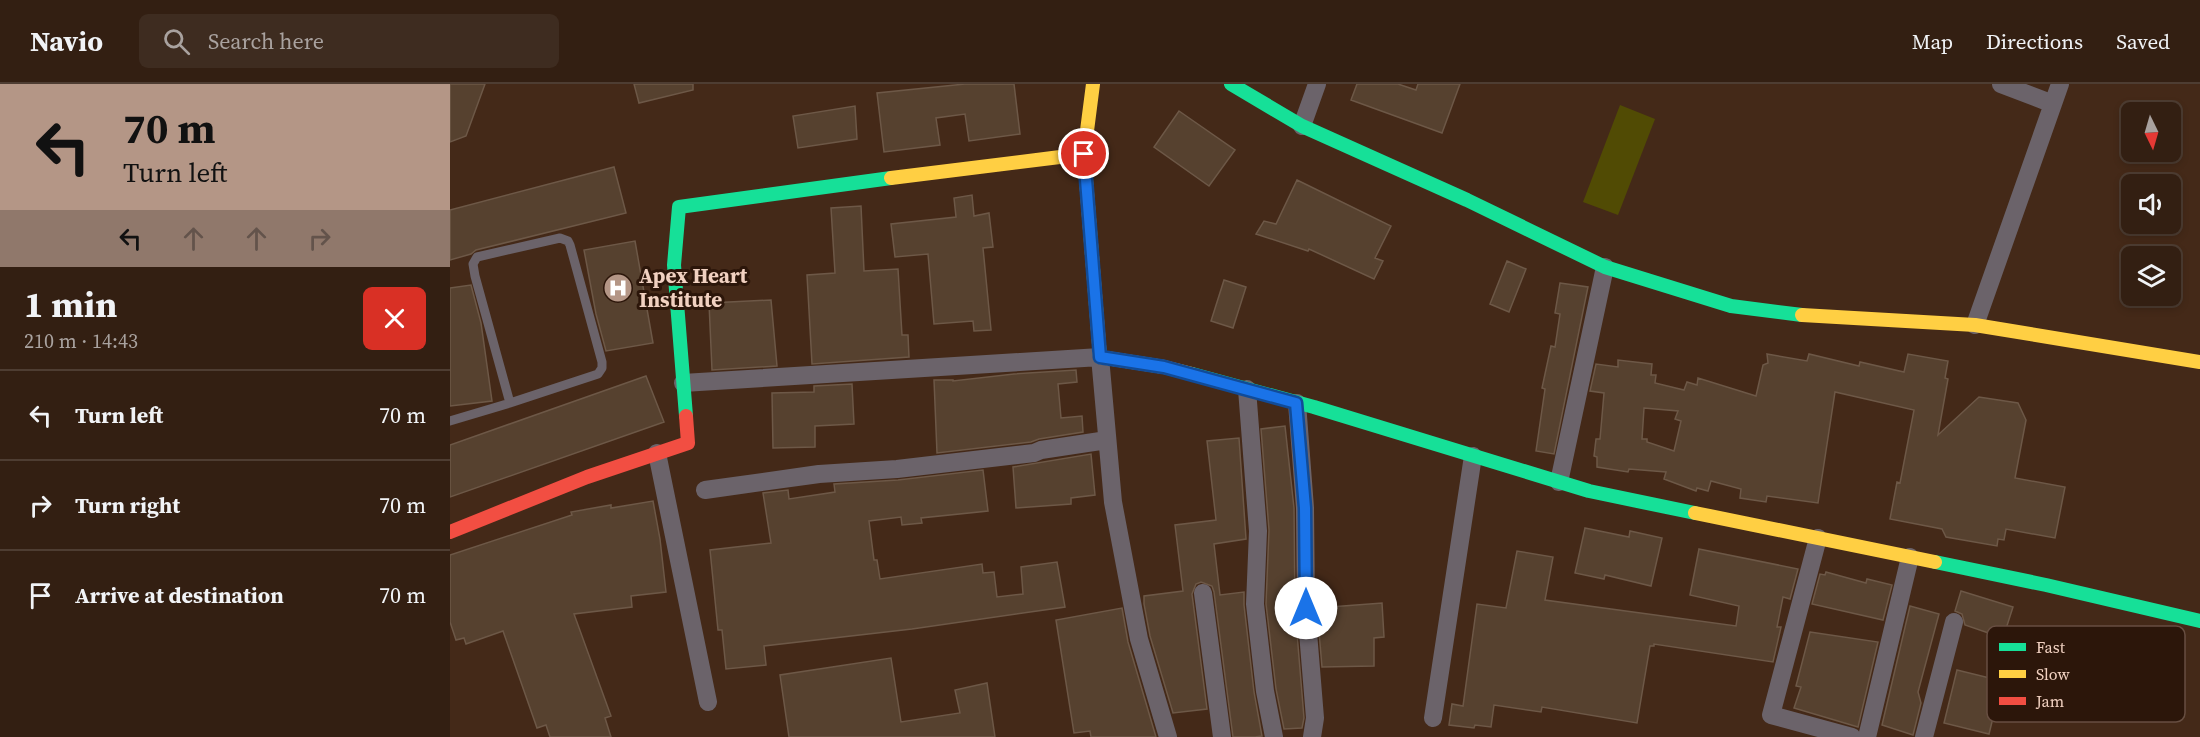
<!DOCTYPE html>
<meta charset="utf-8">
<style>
:root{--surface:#331f12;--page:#3e2c20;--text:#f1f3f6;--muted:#a9a29f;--line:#4e3d32}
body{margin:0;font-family:"Source Serif 4",serif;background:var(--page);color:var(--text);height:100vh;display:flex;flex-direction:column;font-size:22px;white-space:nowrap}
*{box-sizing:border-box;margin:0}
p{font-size:20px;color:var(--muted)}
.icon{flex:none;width:33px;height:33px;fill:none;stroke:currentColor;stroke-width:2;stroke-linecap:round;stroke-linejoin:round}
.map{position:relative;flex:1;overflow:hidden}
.details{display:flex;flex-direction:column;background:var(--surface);width:450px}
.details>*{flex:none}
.guide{background:#b49686;color:#111;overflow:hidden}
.needle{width:39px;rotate:175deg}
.tools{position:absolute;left:1671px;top:18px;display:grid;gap:12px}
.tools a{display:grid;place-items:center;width:60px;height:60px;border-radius:9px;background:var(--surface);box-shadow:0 3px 9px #0003,0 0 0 2px var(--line);font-size:30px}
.pin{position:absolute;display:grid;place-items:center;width:51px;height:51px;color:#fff;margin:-26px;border:3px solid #fff;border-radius:50%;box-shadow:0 2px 6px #0007}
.me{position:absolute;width:66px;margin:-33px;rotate:0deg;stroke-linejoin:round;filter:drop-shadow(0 0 4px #0008)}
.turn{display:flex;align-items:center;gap:21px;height:126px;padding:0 24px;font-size:27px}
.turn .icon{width:78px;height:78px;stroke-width:2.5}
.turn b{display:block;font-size:42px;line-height:51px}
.lanes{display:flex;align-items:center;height:57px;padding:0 24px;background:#0003;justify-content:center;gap:30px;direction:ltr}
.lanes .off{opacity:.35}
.round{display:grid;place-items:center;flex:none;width:63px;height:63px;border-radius:9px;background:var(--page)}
.headline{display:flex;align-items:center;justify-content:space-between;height:102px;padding:0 24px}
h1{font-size:36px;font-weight:700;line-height:45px}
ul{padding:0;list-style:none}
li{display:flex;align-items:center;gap:18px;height:90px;padding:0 24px;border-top:2px solid var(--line)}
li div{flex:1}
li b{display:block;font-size:22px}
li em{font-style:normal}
header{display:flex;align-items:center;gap:36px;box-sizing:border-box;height:84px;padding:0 30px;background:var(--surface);border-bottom:2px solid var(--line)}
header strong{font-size:28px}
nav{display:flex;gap:33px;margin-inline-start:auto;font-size:21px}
.search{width:420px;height:54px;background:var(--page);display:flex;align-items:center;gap:15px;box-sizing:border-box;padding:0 21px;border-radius:9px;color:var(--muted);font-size:22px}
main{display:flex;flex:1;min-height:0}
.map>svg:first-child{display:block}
</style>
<header>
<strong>Navio</strong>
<div class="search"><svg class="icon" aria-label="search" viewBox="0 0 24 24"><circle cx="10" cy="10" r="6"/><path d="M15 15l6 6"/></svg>Search here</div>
<nav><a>Map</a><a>Directions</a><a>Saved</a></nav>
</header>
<main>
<section class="details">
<div class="guide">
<div class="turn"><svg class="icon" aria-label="left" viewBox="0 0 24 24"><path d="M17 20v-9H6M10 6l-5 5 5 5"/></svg><div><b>70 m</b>Turn left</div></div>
<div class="lanes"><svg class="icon" aria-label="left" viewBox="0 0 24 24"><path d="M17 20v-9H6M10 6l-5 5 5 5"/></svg><svg class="icon off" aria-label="ahead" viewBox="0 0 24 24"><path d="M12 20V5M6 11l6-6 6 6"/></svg><svg class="icon off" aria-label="ahead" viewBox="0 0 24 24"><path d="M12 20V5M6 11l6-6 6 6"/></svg><svg class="icon off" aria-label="right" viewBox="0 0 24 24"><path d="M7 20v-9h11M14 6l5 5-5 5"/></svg></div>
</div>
<div class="headline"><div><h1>1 min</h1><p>210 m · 14:43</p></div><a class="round" style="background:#d93025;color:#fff"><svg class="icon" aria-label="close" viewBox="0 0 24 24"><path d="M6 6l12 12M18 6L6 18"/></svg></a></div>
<ul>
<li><svg class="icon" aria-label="left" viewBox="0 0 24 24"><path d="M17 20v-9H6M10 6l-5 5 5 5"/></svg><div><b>Turn left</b></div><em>70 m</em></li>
<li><svg class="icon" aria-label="right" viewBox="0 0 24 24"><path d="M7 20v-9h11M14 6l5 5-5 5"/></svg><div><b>Turn right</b></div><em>70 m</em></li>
<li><svg class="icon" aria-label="arrive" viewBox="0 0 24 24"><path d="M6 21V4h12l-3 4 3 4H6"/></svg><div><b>Arrive at destination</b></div><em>70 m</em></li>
</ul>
</section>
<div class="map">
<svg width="1750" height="653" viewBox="0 0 1750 653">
<rect width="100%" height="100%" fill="#442918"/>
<path fill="#514b04" d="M1170,21L1205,35L1168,131L1133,118Z"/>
<path fill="#56412f" stroke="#6d5847" stroke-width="1.5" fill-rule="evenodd" d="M0,0H35L16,52L0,58Z
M184,0H243V6L189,19Z
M515,0H564L570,50L519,57L515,30L486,34L490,61L434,68L427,9Z
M907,0H948L966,6L968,0H1010L992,49L901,16Z
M405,22L407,55L348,64L343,32Z
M729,27L785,66L759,102L704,63Z
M164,83L176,129L26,166L21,170L0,176V126Z
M847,96L941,142L925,174L933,177L924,195L859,165L858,167L806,150L814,137L826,140Z
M522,111L524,132L539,129L543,163L533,164L541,246L524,247L523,237L484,240L478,170L445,173L441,140L506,133L504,114Z
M411,122L414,187L448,185L452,251H458L459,273L362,280L357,191L385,189L381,124Z
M185,157L203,259L156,267L146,230L134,166Z
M1057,177L1076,185L1059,228L1040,220Z
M774,196L796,203L783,244L761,237Z
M1110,199L1138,203L1104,370L1086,367L1095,305L1092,304L1101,262L1105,263L1110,230L1105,229Z
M21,201L31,239L42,317L0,322V204Z
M321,216L327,282L262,286L259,219Z
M1317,270L1357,277L1359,270L1409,282L1410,278L1454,288L1458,270L1498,277L1495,294L1498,295L1488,351L1529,313L1568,319L1576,336L1565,394L1615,403L1605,454L1556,445L1554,456L1548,455L1547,462L1496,453L1492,445L1440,435L1447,398L1450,399L1464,326L1385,308L1368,419L1317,412L1316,418L1290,414L1291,405L1261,397L1258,407L1247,404L1246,407L1214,395L1216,388L1179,385L1178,388L1147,383V373L1144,372L1146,355H1150L1154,309L1140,307L1146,280L1168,283V276L1202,280L1201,291H1206L1205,299L1234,306L1237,298L1247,301L1248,294L1306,312L1313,281L1318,279ZM1194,324L1228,327L1225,335L1231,337L1224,367L1197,358V355H1192Z
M626,286L627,298L608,300L611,334L632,332L633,348L589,355L581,358L487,369L484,296H503V297L564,290Z
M196,292L214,338L0,413V361Z
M402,300L404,340L365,342V363L323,364L322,309L364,308V302Z
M835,342L844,424L845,525L854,634L852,644L834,645L826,605L816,520L819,446L811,345Z
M789,354L796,455L764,460L770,511L794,508V521L804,608L812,652L805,653H783L764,508L762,502L751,498L746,500L742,510L757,625L723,629L700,552L694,520V512L733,507L725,441L766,436L757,357Z
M641,370L645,411L621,414V420L566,424L563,383Z
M533,386L538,427L471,434L472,439L452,441L451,433L419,437L424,476H427L430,495L532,480L533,489L544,488L547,513L573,510L571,483L607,478L615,523L462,545L314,562L316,581L276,585L272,546H268L260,466L321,459L313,409L338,406L339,415L385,408L384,400L448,396Z
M203,417L210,455L216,508L181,512L182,523L124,530L161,632L155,634L161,653H100L96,641L87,644L53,547L16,560L14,554L6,556L0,538V471L122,431L121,428L161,421V424Z
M1135,444L1179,453L1180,447L1212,454L1201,502L1155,491L1154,495L1125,489Z
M1249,465L1348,485L1340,515L1333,513L1327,543H1331L1323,578L1204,560V562H1200L1187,639L1092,623L1091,628L1044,621L1041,643L1025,641L1024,644L999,641L1002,620L1013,622L1027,520L1056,524L1067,467L1103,473L1095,516L1286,542L1289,522L1240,511Z
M1376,488L1416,499L1417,495L1442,501L1433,536L1362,520L1370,490L1375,491Z
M1511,507L1563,523L1553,554L1515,541L1512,530L1505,527Z
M932,519L934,553L924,554V582L872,583L867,524Z
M1460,522L1489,530L1468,608L1471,619L1463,651L1432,641Z
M672,524L678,558L706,653H641L640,647L624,649L606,536Z
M1360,548L1428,558L1408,643L1344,624L1351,603L1346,602Z
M441,574L451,638L510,629L505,606L537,599L545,653H339L330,591Z
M1507,586L1552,597L1539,650L1494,639Z"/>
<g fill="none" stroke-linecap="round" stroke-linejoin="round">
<path stroke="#6b636a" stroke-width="9" d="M0,337L60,319L25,192L23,180L27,173L110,154L118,157L120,161L152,278V284L148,290L60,319"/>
<path stroke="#6b636a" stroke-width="18" d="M1551,0L1603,20
M852,42L867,0
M1525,241L1610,0
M233,299L650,273L663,418L689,555L718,653
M797,305L808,447L805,520L815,607L824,653
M847,319L855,424L856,524L865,634L862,653
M207,369L258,618
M1109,398L1155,183
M255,406L369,390L447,385L584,369L591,366L657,356
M1368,454L1321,631L1402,653
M753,509L772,653
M983,634L1023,372
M1417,653L1460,473
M1474,653L1504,538"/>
<path stroke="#16e098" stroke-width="14" d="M781,0L852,42L1017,116L1155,183L1281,222L1352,231
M742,290L864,323L1139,407L1245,429
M236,332L224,181L229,123L441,94
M1485,478L1596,501L1750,537"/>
<path stroke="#ffcf43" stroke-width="14" d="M634,70L650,273L714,283L742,290
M441,94L634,70L643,0
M1352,231L1525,241L1750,278
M1245,429L1485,478"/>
<path stroke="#f24e42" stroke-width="14" d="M0,448L137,393L238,359L236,332"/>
</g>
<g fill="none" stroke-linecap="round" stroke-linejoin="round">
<g stroke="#114b97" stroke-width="15">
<path id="route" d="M634,70L650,273L714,283L846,319L855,424L856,524"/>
</g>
<use href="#route" stroke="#1a73e8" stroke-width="10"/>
</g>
<defs>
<g id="hospital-disc" transform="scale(1.5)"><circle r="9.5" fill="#b49686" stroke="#2c160a"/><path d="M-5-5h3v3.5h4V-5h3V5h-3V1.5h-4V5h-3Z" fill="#fff"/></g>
</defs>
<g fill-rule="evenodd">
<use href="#hospital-disc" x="168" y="204"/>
</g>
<g text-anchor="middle" stroke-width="6" stroke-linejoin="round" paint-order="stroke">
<g font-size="21" font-weight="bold" fill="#f1d1c1" stroke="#2c160a" text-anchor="start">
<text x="189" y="199">Apex Heart<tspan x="189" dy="24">Institute</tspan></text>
</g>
</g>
<rect x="1537" y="542" width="198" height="96" rx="9" fill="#2c160a" stroke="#674e41" stroke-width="1.5"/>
<rect x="1549" y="559" width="27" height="8" fill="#16e098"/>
<rect x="1549" y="586" width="27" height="8" fill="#ffcf43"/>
<rect x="1549" y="613" width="27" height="8" fill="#f24e42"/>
<g font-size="16" fill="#f1d1c1">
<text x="1586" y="569">Fast</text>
<text x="1586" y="596">Slow</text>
<text x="1586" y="623">Jam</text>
</g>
</svg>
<div class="tools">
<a><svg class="needle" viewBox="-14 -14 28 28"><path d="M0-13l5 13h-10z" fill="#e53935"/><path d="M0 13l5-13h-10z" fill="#a9a29f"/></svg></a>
<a><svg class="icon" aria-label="sound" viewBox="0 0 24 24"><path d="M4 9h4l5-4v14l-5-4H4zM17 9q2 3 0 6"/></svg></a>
<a><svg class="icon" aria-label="layers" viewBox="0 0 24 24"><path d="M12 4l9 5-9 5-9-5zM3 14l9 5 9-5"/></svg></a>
</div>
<div class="pin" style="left:634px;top:70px;background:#d93025"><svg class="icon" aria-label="arrive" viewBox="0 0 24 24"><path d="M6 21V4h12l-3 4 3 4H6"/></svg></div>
<svg class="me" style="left:856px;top:524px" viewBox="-20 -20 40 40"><circle r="19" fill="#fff"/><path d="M0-13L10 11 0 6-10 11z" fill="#1a73e8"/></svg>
</div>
</main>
